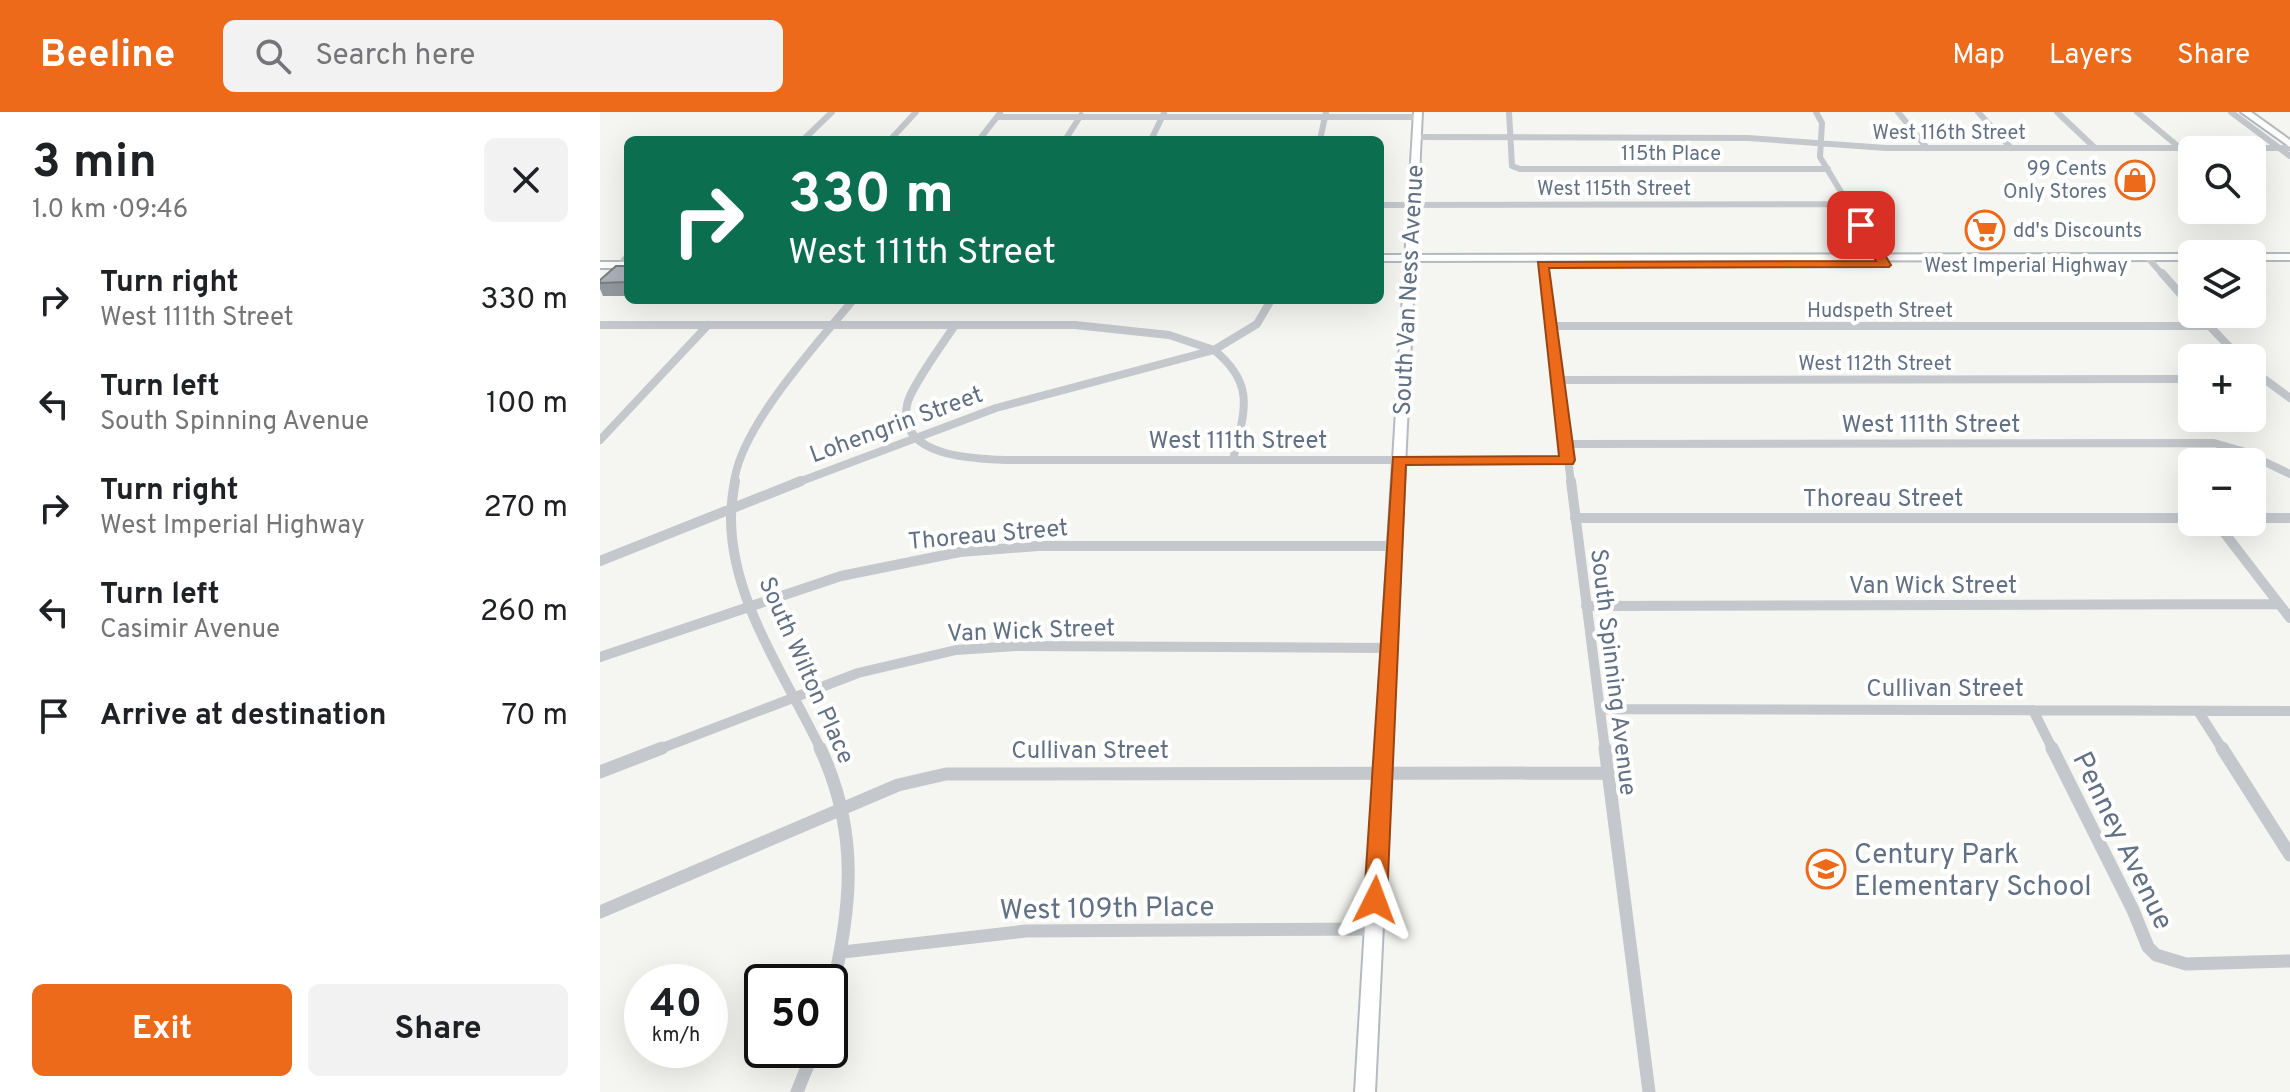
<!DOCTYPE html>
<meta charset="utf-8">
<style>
:root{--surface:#fff;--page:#f2f2f2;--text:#202124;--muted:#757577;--accent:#ec6a1a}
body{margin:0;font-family:Overpass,sans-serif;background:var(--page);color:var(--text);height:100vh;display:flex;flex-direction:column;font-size:30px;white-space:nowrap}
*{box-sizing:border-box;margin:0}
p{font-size:26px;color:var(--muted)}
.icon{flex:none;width:44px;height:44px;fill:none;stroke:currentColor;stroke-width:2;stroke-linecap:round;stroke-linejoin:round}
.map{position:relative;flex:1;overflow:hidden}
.side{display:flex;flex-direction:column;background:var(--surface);width:600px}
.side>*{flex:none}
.hud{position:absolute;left:24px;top:24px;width:760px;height:168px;border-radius:12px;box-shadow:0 8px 32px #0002;background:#0b6e4f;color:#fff;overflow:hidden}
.controls{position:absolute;left:1578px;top:24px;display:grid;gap:16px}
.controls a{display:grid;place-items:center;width:88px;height:88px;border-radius:12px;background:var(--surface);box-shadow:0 8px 32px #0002;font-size:40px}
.speed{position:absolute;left:24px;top:852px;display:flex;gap:16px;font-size:40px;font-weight:700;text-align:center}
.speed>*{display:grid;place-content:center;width:104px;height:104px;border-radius:50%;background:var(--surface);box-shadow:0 8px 32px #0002;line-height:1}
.speed small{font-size:20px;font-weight:400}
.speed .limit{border:4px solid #111;border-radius:12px;background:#fff;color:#111}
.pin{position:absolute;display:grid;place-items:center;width:68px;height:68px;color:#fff;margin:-34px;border-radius:16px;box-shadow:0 4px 12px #0006}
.me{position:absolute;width:88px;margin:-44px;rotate:3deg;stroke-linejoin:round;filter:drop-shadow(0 0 6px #0008)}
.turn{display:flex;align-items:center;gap:28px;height:168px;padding:0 32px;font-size:36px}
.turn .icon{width:104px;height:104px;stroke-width:2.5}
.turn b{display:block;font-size:56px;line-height:68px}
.round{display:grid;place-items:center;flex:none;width:84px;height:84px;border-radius:12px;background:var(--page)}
.summary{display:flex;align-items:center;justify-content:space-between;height:136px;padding:0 32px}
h1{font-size:48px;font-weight:700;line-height:60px}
.primary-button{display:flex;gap:16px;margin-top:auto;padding:16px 32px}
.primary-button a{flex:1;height:92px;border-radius:12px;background:var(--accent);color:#fff;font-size:32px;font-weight:700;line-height:92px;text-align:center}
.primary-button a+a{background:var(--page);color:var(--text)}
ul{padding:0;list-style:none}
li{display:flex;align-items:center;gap:24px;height:104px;padding:0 32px}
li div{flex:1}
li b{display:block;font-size:30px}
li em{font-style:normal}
header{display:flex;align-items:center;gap:48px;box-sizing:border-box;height:112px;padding:0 40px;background:var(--accent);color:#fff}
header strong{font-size:38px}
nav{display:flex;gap:44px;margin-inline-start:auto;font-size:28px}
.search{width:560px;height:72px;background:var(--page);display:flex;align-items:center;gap:20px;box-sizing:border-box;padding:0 28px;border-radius:12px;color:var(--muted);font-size:30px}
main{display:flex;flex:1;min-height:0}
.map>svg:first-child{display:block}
</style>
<header>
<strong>Beeline</strong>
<div class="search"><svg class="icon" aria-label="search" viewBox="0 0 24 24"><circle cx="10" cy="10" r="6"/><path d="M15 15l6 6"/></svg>Search here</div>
<nav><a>Map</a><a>Layers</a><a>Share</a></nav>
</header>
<main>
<section class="side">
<div class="summary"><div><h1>3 min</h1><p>1.0 km · 09:46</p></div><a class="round"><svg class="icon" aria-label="close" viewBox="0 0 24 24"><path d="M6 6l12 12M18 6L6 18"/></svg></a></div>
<ul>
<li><svg class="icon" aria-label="right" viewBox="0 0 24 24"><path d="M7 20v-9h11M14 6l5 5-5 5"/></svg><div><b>Turn right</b><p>West 111th Street</p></div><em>330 m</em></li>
<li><svg class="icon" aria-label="left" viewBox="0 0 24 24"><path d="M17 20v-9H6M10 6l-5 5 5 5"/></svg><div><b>Turn left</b><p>South Spinning Avenue</p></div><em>100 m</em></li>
<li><svg class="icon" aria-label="right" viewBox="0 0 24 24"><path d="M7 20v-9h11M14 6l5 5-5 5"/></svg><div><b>Turn right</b><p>West Imperial Highway</p></div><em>270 m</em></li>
<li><svg class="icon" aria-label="left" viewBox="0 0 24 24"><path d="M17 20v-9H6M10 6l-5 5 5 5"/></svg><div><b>Turn left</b><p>Casimir Avenue</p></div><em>260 m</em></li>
<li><svg class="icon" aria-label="arrive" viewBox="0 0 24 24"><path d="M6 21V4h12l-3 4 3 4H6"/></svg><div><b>Arrive at destination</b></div><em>70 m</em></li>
</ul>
<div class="primary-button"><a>Exit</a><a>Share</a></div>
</section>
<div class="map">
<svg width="1690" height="980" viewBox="0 0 1690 980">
<rect width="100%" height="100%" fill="#f5f5f1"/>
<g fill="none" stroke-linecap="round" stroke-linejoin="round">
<g stroke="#b6bac0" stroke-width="4">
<path id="secondary" d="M814,0H822L775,980H755Z"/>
</g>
<g stroke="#b5b8bd" stroke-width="4">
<path id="primary" d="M1641,0H1651L1690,28V35Z
M1592,142V148L780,149V143Z
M1651,142H1690V148H1652Z
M0,150H28V156H0Z"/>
</g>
<path stroke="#c4c7cb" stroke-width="6" d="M909,0L912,54L920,57H1228
M1216,0L1222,11L1220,45L1285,153
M1298,0L1327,36
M1378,0L1411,36
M1457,0L1495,36
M1537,0L1580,36
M1631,0L1690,44
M397,5H817
M816,25L1148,26L1286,36H1690
M203,28L232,0
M290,28L316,0
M379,28L400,1
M465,28L481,3
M551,28L564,1
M720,28L726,0
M780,93L1249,92
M942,145L944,163
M1547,145L1563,163
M12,163L28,143"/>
<path stroke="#c4c7cb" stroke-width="8" d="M944,161L971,371
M1562,161L1592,195
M0,173L14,161
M1598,202L1640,246
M0,213H475L569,223L614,238
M355,213C344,230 310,276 307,293C297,345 374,347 407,348H967
M950,214H1610
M1652,258L1690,286
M959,268L1592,267
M0,328L108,213
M966,332L1614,331L1642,339L1690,362
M633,348C644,300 657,273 614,238L657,212L671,188
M134,371C140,315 217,232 253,188
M196,371L396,296L614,238"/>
<path stroke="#c4c7cb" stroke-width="10" d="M135,369C133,381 131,394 131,406C131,489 187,566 221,638
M971,369L1005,638
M975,406H1592
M1652,406H1690
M1616,410L1690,506
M0,449L201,369
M986,494L1679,492
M0,545L241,464L360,440L438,434H794
M1000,597L1690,599
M1433,598L1453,638
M1598,599L1623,638
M57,638L258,561L356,538L416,534L789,536"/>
<path stroke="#c4c7cb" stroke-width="13" d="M220,636C260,721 252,797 230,886
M1005,636L1049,980
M1452,636L1533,798L1548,835L1556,843L1586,852L1690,849
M1622,636L1690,743
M0,660L62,636
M0,800L298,673L346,662L1007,661
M243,840L426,819L774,817
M197,980L214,938"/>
<use href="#secondary" fill="#fff" fill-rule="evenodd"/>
<use href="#primary" fill="#fff" fill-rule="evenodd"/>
</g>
<path fill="#9499a0" d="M28,154V184H3L0,177V168Z"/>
<path fill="#acb2ba" stroke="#787d82" stroke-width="2" d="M16,154H28V170L0,171V168Z"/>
<path fill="#ec6a1a" stroke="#994511" stroke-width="2" d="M1261,110L1267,113L1291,153L1289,155L949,156L975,348L973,352L806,353L787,788L784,795L775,798L767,795L764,788L793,345L959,344L938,150L1276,149L1256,113Z"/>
<defs>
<g id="shop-ring" transform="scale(2)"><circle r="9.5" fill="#fff" stroke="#ec6a1a" stroke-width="1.5"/><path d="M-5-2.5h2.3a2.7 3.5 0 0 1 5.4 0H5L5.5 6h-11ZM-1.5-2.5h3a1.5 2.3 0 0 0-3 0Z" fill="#ec6a1a"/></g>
<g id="supermarket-ring" transform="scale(2)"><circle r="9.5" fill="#fff" stroke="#ec6a1a" stroke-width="1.5"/><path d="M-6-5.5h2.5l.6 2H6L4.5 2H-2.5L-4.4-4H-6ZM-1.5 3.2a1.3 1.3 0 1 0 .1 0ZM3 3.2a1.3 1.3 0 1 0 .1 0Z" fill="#ec6a1a"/></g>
<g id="school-ring" transform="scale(2)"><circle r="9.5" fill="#fff" stroke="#ec6a1a" stroke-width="1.5"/><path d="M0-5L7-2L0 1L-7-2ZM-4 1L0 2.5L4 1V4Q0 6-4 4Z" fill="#ec6a1a"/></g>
</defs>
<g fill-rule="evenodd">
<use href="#shop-ring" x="1535" y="68"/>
<use href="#supermarket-ring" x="1385" y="118"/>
<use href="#school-ring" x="1226" y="757"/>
</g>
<g text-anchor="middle" stroke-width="8" stroke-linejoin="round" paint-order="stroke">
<g font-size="20" fill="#627084" stroke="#fff">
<text x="1349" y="27">West 116th Street</text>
<text x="1071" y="48">115th Place</text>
<text x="1014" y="83">West 115th Street</text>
<text x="1426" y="160">West Imperial Highway</text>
<text x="1280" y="205">Hudspeth Street</text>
<text x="1275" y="258">West 112th Street</text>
</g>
<g font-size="20" fill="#627084" stroke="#fff" text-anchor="end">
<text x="1507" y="63">99 Cents<tspan x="1507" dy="23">Only Stores</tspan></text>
<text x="1413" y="125" text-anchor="start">dd's Discounts</text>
</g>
<g font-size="24" fill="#627084" stroke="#fff">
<text transform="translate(808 178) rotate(-87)" y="8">South Van Ness Avenue</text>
<text transform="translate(296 312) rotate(-20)" y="8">Lohengrin Street</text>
<text x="1331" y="320">West 111th Street</text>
<text x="638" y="336">West 111th Street</text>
<text x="1283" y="394">Thoreau Street</text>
<text transform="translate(388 422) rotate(-5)" y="8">Thoreau Street</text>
<text x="1333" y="481">Van Wick Street</text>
<text transform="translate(431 518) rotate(-2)" y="8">Van Wick Street</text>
<text transform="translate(207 558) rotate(66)" y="8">South Wilton Place</text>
<text transform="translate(1014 560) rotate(83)" y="8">South Spinning Avenue</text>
<text x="1345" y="584">Cullivan Street</text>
<text x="490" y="646">Cullivan Street</text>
</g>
<g font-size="28" fill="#627084" stroke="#fff">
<text transform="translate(1524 728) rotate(64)" y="10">Penney Avenue</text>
<text transform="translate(507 795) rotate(-1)" y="10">West 109th Place</text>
</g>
<g font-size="28" fill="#627084" stroke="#fff" text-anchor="start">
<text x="1254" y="751">Century Park<tspan x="1254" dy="32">Elementary School</tspan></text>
</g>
</g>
</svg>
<div class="controls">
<a><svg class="icon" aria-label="search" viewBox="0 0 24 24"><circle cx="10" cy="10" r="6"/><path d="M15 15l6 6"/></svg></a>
<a><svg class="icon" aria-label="layers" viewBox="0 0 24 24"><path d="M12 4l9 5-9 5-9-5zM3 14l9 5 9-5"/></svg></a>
<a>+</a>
<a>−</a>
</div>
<div class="speed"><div>40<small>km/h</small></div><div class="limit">50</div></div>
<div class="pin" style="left:1261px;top:113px;background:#d93025"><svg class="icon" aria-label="arrive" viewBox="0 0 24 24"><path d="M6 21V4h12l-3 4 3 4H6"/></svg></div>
<svg class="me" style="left:775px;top:788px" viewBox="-20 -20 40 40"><path d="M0-17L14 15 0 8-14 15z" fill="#ec6a1a" stroke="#fff" stroke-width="4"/></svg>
<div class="hud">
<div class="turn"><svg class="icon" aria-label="right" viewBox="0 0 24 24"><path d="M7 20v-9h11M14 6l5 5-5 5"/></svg><div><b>330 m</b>West 111th Street</div></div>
</div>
</div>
</main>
